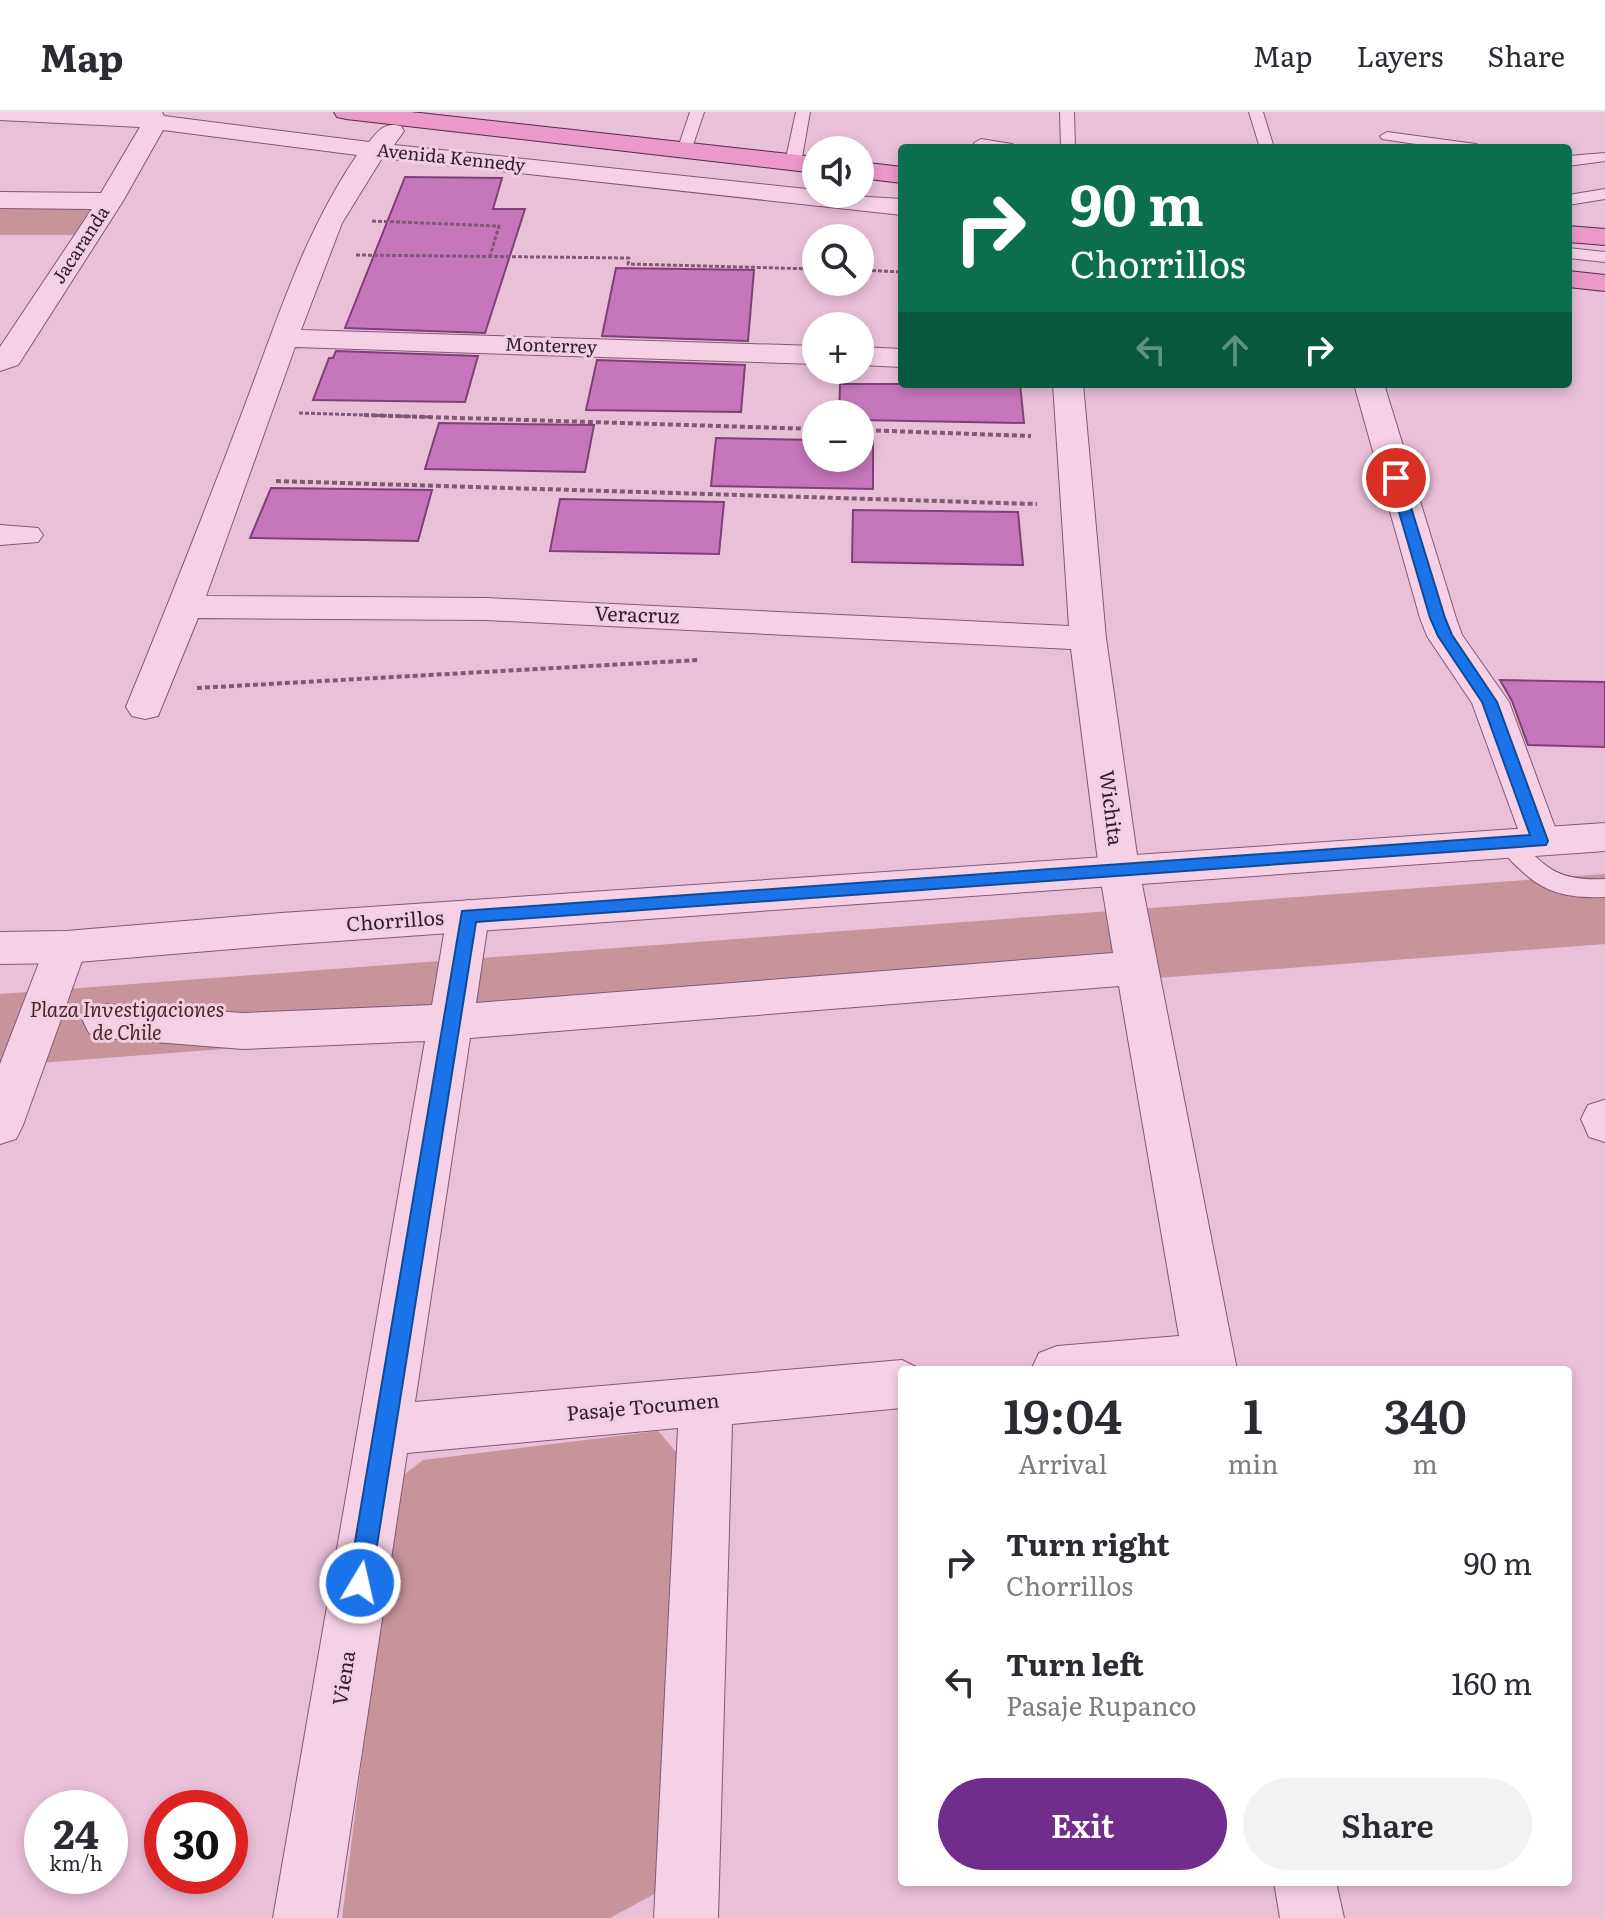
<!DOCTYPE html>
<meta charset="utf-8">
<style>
:root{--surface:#fff;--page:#f2f2f3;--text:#2b2b33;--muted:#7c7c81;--line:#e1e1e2;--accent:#712d8c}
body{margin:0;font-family:Literata,serif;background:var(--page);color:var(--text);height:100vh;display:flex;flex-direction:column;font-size:30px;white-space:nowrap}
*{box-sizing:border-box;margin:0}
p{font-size:26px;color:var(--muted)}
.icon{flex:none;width:44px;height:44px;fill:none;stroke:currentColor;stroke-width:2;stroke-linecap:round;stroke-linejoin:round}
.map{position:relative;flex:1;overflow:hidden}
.drawer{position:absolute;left:898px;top:1254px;width:674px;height:520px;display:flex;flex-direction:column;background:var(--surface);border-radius:8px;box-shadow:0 4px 12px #0003}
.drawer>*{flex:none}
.hud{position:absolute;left:898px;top:32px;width:674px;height:244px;border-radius:8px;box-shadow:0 4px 12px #0003;background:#0b6e4f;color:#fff;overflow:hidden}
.tools{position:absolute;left:802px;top:24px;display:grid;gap:16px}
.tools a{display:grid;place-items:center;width:72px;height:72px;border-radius:50%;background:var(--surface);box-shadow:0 4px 12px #0003;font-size:40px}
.speed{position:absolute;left:24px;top:1678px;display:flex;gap:16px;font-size:40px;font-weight:700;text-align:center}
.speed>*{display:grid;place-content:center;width:104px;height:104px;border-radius:50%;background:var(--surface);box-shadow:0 4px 12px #0003;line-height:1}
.speed small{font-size:20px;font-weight:400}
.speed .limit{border:12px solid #d22;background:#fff;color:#111}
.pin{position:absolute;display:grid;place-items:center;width:68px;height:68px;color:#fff;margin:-34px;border:4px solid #fff;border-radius:50%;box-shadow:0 2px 8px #0007}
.me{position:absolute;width:88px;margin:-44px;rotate:9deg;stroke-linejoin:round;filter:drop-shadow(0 0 6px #0008)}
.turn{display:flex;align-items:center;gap:28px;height:168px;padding:0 40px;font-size:36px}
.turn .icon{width:104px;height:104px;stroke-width:2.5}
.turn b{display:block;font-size:56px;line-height:68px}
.lanes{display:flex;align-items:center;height:76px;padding:0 40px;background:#0003;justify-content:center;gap:40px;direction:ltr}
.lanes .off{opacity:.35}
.eta{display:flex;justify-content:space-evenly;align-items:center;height:136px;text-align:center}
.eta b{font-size:48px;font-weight:600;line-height:56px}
.action{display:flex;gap:16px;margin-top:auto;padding:16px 40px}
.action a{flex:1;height:92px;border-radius:48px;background:var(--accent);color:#fff;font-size:32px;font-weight:600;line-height:92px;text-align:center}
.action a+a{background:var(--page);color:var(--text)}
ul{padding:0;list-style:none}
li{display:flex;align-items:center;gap:24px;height:120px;padding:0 40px}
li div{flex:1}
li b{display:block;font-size:30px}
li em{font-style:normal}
header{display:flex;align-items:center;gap:48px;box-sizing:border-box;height:112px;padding:0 40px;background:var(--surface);border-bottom:2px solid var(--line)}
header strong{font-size:38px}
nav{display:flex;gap:44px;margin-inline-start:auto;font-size:28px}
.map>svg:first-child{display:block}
</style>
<header>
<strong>Map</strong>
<nav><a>Map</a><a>Layers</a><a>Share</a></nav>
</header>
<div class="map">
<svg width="1605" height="1806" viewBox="0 0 1605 1806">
<rect width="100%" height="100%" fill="#eabfd8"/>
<path fill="#c7949c" d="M0,92L114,93L96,123H0Z
M1605,762V832L0,954V882Z
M658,1319L677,1341L658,1780L610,1806H342L397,1368L423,1348Z"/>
<path fill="#c677bb" stroke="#7f4077" stroke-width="2" d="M405,65L502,66L493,97H525L485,221L345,216Z
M616,156L754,158L748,229L602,224Z
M336,239L478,244L465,290L313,288L329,246H333Z
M597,248L745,253L741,300L586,298Z
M840,272H1020L1024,311L860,308V302H839Z
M439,311L594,313L585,360L425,357Z
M716,326L816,328V346H860V329H873V377L711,374Z
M271,376L432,378L418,429L250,426Z
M560,387L724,390L719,442L550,439Z
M853,398L1018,400L1023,453L852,450Z
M1500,568L1605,570V635L1528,633L1512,589Z"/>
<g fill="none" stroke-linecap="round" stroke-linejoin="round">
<g stroke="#815977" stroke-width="2">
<path id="service" d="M690,0H704L691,39L684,43L677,39Z
M796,0H810L801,51L793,56L785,51Z
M1060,0H1074L1075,36H1061Z
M1249,0H1263L1274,36H1260Z
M1387,20L1476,32L1483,36H1443L1382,27L1380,24Z
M981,27L1012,32L1019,36L976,34L974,31Z
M1605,41V49L1568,54V44Z
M1605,77V87L1568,93V83Z
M1568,136L1605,140V150L1568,146Z
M1508,722L1516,725C1548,758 1558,769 1605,767V785C1552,787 1535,775 1500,737L1496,731L1500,725Z"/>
</g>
<g stroke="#815977" stroke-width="2">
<path id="minor" d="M0,0H162L164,4L369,30C379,18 384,10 401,14L404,19L394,33L816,78V82L902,87V103L382,46L342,111L301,218L816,234V252L295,235L206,484L486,486L1069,514L1053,272H1083L1106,526L1139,757L1237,1258H1031L1039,1241L1057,1234L1179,1224L1119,874L470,926L415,1290L902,1248L922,1258H902V1296L732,1312L718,1806H654L678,1316L407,1341L337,1806H273L425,929L243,937L105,926L89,921L83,909L89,897L105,892L243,901L432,893L447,804L453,793L468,788L483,793L489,804L476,891L1113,841L1099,757L1071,537L486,508L198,506L158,604L145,607L132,604L126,595C167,495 207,394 245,293C278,206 304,121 357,43L163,18L123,89L22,247L18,253L0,259V235L92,97L0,96V80L101,81L140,15L0,8Z
M860,235L902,237V255L860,253Z
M1354,272H1384L1456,506L1462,523L1509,590L1560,729L1554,739L1540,743L1526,739L1472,591L1427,524L1420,506Z
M0,413L38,416L43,423L38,430L0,433Z
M66,819L81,824L87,835L23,1013L16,1027L0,1032V952L45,835L51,824Z
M1604,988H1605V1030L1589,1025L1581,1007L1588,993Z
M1274,1770H1336L1344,1806H1280Z"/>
</g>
<g stroke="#815977" stroke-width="2">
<path id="tertiary" d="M1605,711V739L281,833L66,851L0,852V820L66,819L281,801Z"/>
</g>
<g stroke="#4f2d49" stroke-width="2">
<path id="primary" d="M334,0H411L816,45V61L346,7L337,5Z
M860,50L902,55V71L860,66Z
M1568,114L1605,117V133L1568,130Z
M1568,159L1605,163V179L1568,175Z"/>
</g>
<path stroke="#815977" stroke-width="3" stroke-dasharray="4 2" stroke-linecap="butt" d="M372,109L499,114L490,144
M356,143L629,146L628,152L816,157
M860,158L902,160
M299,301L429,305"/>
<path stroke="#815977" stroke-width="4" stroke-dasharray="5 3" stroke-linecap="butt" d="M364,303L816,317
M860,318L1031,324
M276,369L1037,392
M197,576L698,548"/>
<use href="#service" fill="#f6d1e6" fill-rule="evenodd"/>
<use href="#minor" fill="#f6d1e6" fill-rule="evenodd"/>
<use href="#tertiary" fill="#f6d1e6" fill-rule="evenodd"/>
<use href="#primary" fill="#ec98c9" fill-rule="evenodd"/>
</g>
<path fill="#1a73e8" stroke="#114b97" stroke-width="2" d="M1396,362L1402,366L1445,506L1452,523L1497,590L1548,729L1546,733L476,810L371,1471L368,1479L360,1482L352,1479L348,1471L462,799L1530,723L1482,590L1438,524L1430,506L1389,366Z"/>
<g text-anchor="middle" stroke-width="6" stroke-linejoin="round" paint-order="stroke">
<g font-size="18" fill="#321c2d" stroke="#f2cee2">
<text transform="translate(451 46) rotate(6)" y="6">Avenida Kennedy</text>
<text transform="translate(81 133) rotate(-57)" y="6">Jacaranda</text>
<text transform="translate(551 234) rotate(2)" y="6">Monterrey</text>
</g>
<g font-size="20" fill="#321c2d" stroke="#f2cee2">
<text transform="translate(637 503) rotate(2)" y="7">Veracruz</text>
<text transform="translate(1111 696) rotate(83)" y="7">Wichita</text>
<text transform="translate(395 809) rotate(-4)" y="7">Chorrillos</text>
<text transform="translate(643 1295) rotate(-5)" y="7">Pasaje Tocumen</text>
<text transform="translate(344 1566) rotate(-81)" y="7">Viena</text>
</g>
<g font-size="20" font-style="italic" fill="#4d2425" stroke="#f2cee2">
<text x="127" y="905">Plaza Investigaciones<tspan x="127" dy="23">de Chile</tspan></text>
</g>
</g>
</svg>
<div class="tools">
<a><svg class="icon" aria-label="sound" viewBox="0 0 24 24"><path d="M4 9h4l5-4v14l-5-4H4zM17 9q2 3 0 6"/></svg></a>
<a><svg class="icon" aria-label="search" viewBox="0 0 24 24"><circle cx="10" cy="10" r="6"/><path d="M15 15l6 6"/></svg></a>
<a>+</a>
<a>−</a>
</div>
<div class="speed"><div>24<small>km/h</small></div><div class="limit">30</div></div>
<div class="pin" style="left:1396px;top:366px;background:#d93025"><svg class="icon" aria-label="arrive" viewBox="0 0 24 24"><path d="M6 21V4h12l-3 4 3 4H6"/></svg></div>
<svg class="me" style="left:360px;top:1471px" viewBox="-20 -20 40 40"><circle r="17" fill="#1a73e8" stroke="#fff" stroke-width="3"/><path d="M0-11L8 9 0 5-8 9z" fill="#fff"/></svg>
<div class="hud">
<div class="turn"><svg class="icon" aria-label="right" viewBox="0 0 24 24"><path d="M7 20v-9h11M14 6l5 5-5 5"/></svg><div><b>90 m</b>Chorrillos</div></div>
<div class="lanes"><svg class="icon off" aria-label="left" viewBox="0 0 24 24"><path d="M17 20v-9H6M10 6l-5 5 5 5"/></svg><svg class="icon off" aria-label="ahead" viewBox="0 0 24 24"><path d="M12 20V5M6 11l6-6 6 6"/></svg><svg class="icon" aria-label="right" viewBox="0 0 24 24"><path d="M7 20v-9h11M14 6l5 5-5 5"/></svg></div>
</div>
<section class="drawer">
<div class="eta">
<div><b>19:04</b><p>Arrival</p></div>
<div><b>1</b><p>min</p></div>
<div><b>340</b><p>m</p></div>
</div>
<ul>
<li><svg class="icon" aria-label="right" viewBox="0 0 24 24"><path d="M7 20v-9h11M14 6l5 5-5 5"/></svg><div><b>Turn right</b><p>Chorrillos</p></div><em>90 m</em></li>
<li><svg class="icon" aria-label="left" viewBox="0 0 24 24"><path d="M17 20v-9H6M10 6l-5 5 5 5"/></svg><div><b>Turn left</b><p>Pasaje Rupanco</p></div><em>160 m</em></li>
</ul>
<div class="action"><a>Exit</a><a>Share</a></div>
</section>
</div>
